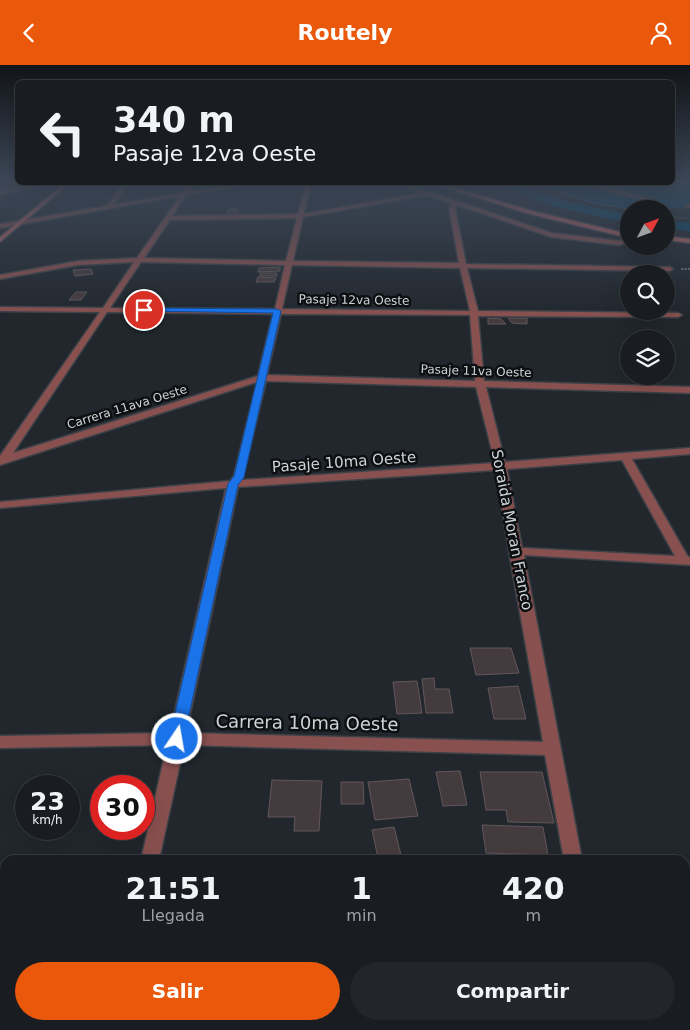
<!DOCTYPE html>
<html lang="es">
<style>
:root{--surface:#191d22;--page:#22262a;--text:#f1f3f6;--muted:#9fa2a5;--line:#373b40;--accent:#ea580c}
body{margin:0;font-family:"DejaVu Sans",sans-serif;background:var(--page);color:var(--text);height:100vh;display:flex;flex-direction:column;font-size:19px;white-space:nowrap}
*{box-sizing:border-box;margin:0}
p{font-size:16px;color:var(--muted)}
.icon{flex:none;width:28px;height:28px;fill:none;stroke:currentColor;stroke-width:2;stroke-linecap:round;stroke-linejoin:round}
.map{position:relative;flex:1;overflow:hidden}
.panel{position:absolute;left:0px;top:790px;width:690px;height:175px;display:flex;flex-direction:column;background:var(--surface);border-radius:15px 15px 0 0;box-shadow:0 5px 20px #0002,0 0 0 1px var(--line)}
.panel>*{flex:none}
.hud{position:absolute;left:15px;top:15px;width:660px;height:105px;border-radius:8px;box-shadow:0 5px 20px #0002,0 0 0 1px var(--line);background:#191d22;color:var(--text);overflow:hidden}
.needle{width:32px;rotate:49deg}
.buttons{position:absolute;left:620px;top:135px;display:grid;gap:10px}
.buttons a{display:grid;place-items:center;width:55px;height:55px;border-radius:50%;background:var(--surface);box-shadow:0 5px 20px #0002,0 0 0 1px var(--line);font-size:25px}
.speed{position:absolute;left:15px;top:710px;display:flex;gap:10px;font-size:25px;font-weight:700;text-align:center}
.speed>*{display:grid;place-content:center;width:65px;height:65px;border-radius:50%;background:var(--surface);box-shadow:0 5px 20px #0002,0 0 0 1px var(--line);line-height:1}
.speed small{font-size:12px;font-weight:400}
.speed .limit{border:8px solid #d22;background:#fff;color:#111}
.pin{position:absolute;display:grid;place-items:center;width:42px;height:42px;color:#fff;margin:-21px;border:2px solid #fff;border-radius:50%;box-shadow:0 1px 5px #0007}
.me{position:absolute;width:55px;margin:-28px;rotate:12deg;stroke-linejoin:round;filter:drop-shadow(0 0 4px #0008)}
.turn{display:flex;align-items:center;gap:18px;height:105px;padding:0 15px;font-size:22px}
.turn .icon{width:65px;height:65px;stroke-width:2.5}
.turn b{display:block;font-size:35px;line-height:42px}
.eta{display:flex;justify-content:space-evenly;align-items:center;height:85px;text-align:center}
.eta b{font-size:30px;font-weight:800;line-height:35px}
.action{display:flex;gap:10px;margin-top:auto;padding:10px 15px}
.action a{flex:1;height:58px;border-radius:30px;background:var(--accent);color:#fff;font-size:20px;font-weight:800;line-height:58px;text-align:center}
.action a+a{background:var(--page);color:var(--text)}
header{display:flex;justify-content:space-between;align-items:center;height:65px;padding:0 15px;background:var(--accent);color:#fff;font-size:22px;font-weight:800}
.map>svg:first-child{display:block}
</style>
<header><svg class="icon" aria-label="back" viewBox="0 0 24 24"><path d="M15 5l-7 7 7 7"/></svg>Routely<svg class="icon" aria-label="person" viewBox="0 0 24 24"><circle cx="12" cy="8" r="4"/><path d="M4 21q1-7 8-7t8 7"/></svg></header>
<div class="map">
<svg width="690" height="965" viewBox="0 0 690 965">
<rect width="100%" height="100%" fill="#21272d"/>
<path fill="#004b6c" d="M690,117V143L631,144L598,140L528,118Z"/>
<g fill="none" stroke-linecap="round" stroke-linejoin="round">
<path fill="#004b6c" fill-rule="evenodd" d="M500,118H516L561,135L629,150V158L552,141L502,121Z
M666,156L690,158V166L666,164Z"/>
</g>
<path fill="#443b3e" stroke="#62575b" d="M229,144H238L235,150H226Z
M280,202V206L258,207L259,203Z
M91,204L93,209L75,211L73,205Z
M260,208H277V211H260Z
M258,212L276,213L274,217H256Z
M76,227H87L81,235H69Z
M488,253L501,254L506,259H488Z
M508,253H527V259L512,258Z
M470,583H511L519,608L476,610Z
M434,613L435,624H449L453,648H426L422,614Z
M417,616L422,648L397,649L393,617Z
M518,621L526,654H494L488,623Z
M460,706L467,740L443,741L436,707Z
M480,707H542L554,758L508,757L506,745H486Z
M409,714L418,751L375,755L368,717Z
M272,715L322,716L319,766H294L295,752H268Z
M341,717H363L364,739H341Z
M482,760L543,762L548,790L486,788Z
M394,762L401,790L378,793L372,765Z
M491,960H541V965H491Z"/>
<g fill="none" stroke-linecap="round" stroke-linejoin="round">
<g stroke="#3d4248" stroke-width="3">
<path id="street" d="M50,118H60L0,129V125Z
M138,118H148L127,122L113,140L183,128L190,118H195L189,127L250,118L248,120L186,130L172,151L298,149L306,118H311L304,149L421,128L395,118H402L552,168L619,176L629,173V177L619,180L551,172L458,140L455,143L466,199L670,202L673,204L670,206L467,203L478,246L678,248L682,250L678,252L478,251L484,316L690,322V328L486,322L505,397L690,383V389L632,394L688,492H690V500L524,490L582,795H564L545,690L184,680L159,795H141L167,680L0,683V671L170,668L226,423L0,443V437L230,416L234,411L257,317L0,400V391L100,247L0,246V242L103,243L134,197L78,200L0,214V210L78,196L137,193L180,131L0,163V159L106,141L123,120ZM427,130L453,139L449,142L459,198L293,196L303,152ZM297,153L286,196L144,193L170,155ZM141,197L285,200L275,244L110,243ZM292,200L460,203L470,246L282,244ZM107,247L273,249L258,311L13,388ZM281,249L470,250L475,316L267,310ZM266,316L476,322L495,398L242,415ZM622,395L675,491L522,483L507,404ZM496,405L509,486L543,677L186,668L238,422Z
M582,118H589L654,135L651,137Z
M690,139V143L685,141L686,140Z
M103,960H125L124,965H102Z
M591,960H613V965H591Z"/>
</g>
<g stroke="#3d4248" stroke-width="3">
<path id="secondary" d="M65,118H70L0,177V172Z
M431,118H438L533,146L629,169V173L529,149Z
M666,171L690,174V178L666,175Z"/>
</g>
<path stroke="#666b70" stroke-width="1" stroke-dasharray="2 1" stroke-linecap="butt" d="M528,118L593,138L629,144
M666,151L690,154"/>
<path stroke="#666b70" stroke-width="2" stroke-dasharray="2.5 1" stroke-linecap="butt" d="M681,204H690"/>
<use href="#street" fill="#88514f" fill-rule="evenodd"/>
<use href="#secondary" fill="#bf6765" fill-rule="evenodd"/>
</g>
<linearGradient id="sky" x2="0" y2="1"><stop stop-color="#121519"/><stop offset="0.46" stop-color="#3d4757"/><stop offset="1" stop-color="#3d4757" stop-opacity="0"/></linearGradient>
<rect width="690" height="252" fill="url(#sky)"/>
<path fill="#1a73e8" stroke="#114b97" d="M144,243L277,244L281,246L244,412L238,420L184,674L182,678L177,680L171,678L169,674L228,419L234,411L273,248L141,246V243Z"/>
<g text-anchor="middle" stroke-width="5" stroke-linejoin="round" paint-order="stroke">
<g font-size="12" fill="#ced2d6" stroke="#0d1012">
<text transform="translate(354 235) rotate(1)" y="4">Pasaje 12va Oeste</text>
<text transform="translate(476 306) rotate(2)" y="4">Pasaje 11va Oeste</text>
<text transform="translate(127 342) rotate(-17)" y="4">Carrera 11ava Oeste</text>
</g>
<g font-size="15" fill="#ced2d6" stroke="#0d1012">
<text transform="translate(344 397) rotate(-4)" y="5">Pasaje 10ma Oeste</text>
<text transform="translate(512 465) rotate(79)" y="5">Soraida Moran Franco</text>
</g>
<g font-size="18" fill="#ced2d6" stroke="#0d1012">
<text transform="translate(307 658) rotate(1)" y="6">Carrera 10ma Oeste</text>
</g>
</g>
</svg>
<div class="buttons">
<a><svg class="needle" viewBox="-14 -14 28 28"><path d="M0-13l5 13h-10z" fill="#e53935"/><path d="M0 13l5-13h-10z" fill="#9fa2a5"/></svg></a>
<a><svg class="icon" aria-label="search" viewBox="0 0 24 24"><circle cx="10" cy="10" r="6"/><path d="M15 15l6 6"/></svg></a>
<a><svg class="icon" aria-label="layers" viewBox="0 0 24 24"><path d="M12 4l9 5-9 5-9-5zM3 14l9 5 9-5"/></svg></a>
</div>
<div class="speed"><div>23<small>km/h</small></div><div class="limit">30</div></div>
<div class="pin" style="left:144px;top:245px;background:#d93025"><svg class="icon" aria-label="arrive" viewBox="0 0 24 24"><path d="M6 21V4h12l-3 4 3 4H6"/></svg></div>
<svg class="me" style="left:177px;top:674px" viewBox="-20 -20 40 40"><circle r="17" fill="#1a73e8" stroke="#fff" stroke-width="3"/><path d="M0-11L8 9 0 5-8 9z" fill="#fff"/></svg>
<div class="hud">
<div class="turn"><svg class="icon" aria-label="left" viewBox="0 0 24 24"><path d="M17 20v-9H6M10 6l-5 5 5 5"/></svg><div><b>340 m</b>Pasaje 12va Oeste</div></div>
</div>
<section class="panel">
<div class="eta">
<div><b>21:51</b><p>Llegada</p></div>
<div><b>1</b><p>min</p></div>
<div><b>420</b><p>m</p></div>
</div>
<div class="action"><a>Salir</a><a>Compartir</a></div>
</section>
</div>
